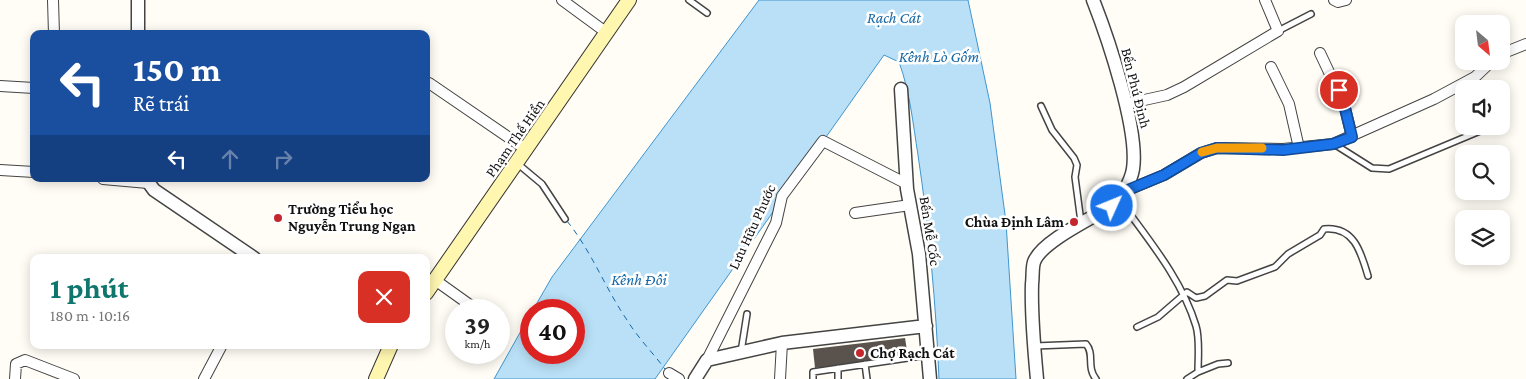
<!DOCTYPE html>
<html lang="vi">
<meta charset="utf-8">
<style>
:root{--surface:#fff;--page:#f6f6f6;--text:#222;--muted:#767676;--accent:#0f766e}
body{margin:0;font-family:"Crimson Pro",serif;background:var(--page);color:var(--text);height:100vh;display:flex;flex-direction:column;font-size:19px;white-space:nowrap}
*{box-sizing:border-box;margin:0}
p{font-size:16px;color:var(--muted)}
.icon{flex:none;width:28px;height:28px;fill:none;stroke:currentColor;stroke-width:2;stroke-linecap:round;stroke-linejoin:round}
.map{position:relative;flex:1;overflow:hidden}
.sheet{position:absolute;left:30px;top:254px;width:400px;height:95px;display:flex;flex-direction:column;background:var(--surface);border-radius:10px;box-shadow:0 2px 12px #0003}
.sheet>*{flex:none}
.top-card{position:absolute;left:30px;top:30px;width:400px;height:152px;border-radius:10px;box-shadow:0 2px 12px #0003;background:#1a4fa0;color:#fff;overflow:hidden}
.needle{width:32px;rotate:152deg}
.tools{position:absolute;left:1455px;top:15px;display:grid;gap:10px}
.tools a{display:grid;place-items:center;width:55px;height:55px;border-radius:10px;background:var(--surface);box-shadow:0 2px 12px #0003;font-size:25px}
.speed{position:absolute;left:445px;top:299px;display:flex;gap:10px;font-size:25px;font-weight:700;text-align:center}
.speed>*{display:grid;place-content:center;width:65px;height:65px;border-radius:50%;background:var(--surface);box-shadow:0 2px 12px #0003;line-height:1}
.speed small{font-size:12px;font-weight:400}
.speed .limit{border:8px solid #d22;background:#fff;color:#111}
.pin{position:absolute;display:grid;place-items:center;width:42px;height:42px;color:#fff;margin:-21px;border:2px solid #fff;border-radius:50%;box-shadow:0 1px 5px #0007}
.me{position:absolute;width:55px;margin:-28px;rotate:46deg;stroke-linejoin:round;filter:drop-shadow(0 0 4px #0008)}
.turn{display:flex;align-items:center;gap:18px;height:105px;padding:0 20px;font-size:22px}
.turn .icon{width:65px;height:65px;stroke-width:2.5}
.turn b{display:block;font-size:35px;line-height:42px}
.lanes{display:flex;align-items:center;height:48px;padding:0 20px;background:#0003;justify-content:center;gap:25px;direction:ltr}
.lanes .off{opacity:.35}
.round{display:grid;place-items:center;flex:none;width:52px;height:52px;border-radius:10px;background:var(--page)}
.summary{display:flex;align-items:center;justify-content:space-between;height:85px;padding:0 20px}
h1{font-size:30px;font-weight:700;line-height:38px;color:var(--accent)}
.map>svg:first-child{display:block}
</style>
<div class="map">
<svg width="1526" height="379" viewBox="0 0 1526 379">
<rect width="100%" height="100%" fill="#fffdf5"/>
<path fill="#b9e0f7" stroke="#3f96cf" d="M759,0H968L990,103L1006,222L1016,379H939C936,304 929,229 918,155C913,124 910,92 899,62L884,55L655,379H494L531,313V352H574V310H533L552,277Z"/>
<g fill="none" stroke-linecap="round" stroke-linejoin="round">
<path stroke="#1768a6" stroke-width="1" stroke-dasharray="6 5" stroke-linecap="butt" d="M567,221C592,252 605,288 627,320C638,338 653,353 665,369"/>
</g>
<path fill="#5a524d" d="M905,338L908,357L815,368L813,349Z"/>
<g fill="none" stroke-linecap="round" stroke-linejoin="round">
<g stroke="#444" stroke-width="8">
<path id="service" d="M689,0L707,13
M1278,31L1311,14
M1041,106L1052,130L1074,158L1077,165L1075,177L1081,222
M1334,144L1372,168L1389,169L1480,131
M518,164L542,184L565,219
M1119,199C1147,238 1182,279 1196,326C1200,339 1198,357 1198,372L1187,379
M1137,327L1158,317L1187,292L1196,298L1205,296L1227,280L1237,281L1275,267L1288,254L1320,235L1324,229C1354,226 1361,252 1368,276
M1035,346L1086,344C1095,354 1086,367 1096,379
M741,352L747,314
M865,364L867,379
M838,368V379
M1198,372L1218,364L1228,363
M813,379V372L928,355"/>
</g>
<g stroke="#444" stroke-width="12">
<path id="minor" d="M53,0L54,34
M562,0L607,33
M1334,0L1338,2L1346,0
M1320,53L1344,104L1352,137
M1501,54L1526,44
M1271,67L1289,104L1299,148
M429,83L527,150
M0,86L34,88
M1126,104L1167,95L1184,87L1278,31L1265,0
M0,170L34,172
M103,179L148,183
M1123,192L1164,175L1201,153L1217,148L1283,149L1333,144L1434,99L1475,77L1492,61
M855,213L910,205
M435,280L477,310
M499,326H500
M707,360L776,223L782,196L823,141L907,184
M669,373L679,379
M15,379L16,364L25,360L74,379
M204,379L222,345
M780,379L782,343"/>
</g>
<g stroke="#444" stroke-width="15">
<path id="tertiary" d="M138,0V34
M901,89L907,189L919,254L930,379
M146,179L154,190L254,258
M695,379L707,360L782,343L926,326
M1037,379C1034,347 1031,316 1032,284C1033,277 1032,268 1034,262C1041,242 1092,218 1110,207C1121,200 1131,181 1133,169C1139,130 1108,38 1093,0"/>
</g>
<g stroke="#333" stroke-width="16">
<path id="secondary" d="M426,293L629,0
M376,379L391,345"/>
</g>
<use href="#service" stroke="#fff" stroke-width="5"/>
<use href="#minor" stroke="#fff" stroke-width="10"/>
<use href="#tertiary" stroke="#fff" stroke-width="12"/>
<use href="#secondary" stroke="#fff6b0" stroke-width="14"/>
</g>
<g fill="none" stroke-linecap="round" stroke-linejoin="round">
<g stroke="#114b97" stroke-width="12">
<path id="route" d="M1112,206L1123,192L1164,175L1201,153L1217,148L1283,150L1333,144L1352,137L1344,104L1339,90"/>
</g>
<use href="#route" stroke="#1a73e8" stroke-width="9"/>
<path stroke="#f59e0b" stroke-width="9" d="M1202,152L1217,148H1262"/>
</g>
<g fill="#c4262e" stroke="#fff" stroke-width="2">
<circle cx="278" cy="218" r="5"/>
<circle cx="1074" cy="222" r="5"/>
<circle cx="860" cy="353" r="5"/>
</g>
<g text-anchor="middle" stroke-width="5" stroke-linejoin="round" paint-order="stroke">
<g font-size="15" fill="#111" stroke="#fff">
<text transform="translate(1136 88) rotate(76)" y="5">Bến Phú Định</text>
<text transform="translate(515 138) rotate(-55)" y="5">Phạm Thế Hiển</text>
<text transform="translate(752 227) rotate(-65)" y="5">Lưu Hữu Phước</text>
<text transform="translate(930 231) rotate(81)" y="5">Bến Mễ Cốc</text>
</g>
<g font-size="15" font-weight="bold" fill="#111" stroke="#fff" text-anchor="start">
<text x="288" y="214">Trường Tiểu học<tspan x="288" dy="17">Nguyễn Trung Ngạn</tspan></text>
<text x="1064" y="227" text-anchor="end">Chùa Định Lâm</text>
<text x="870" y="358">Chợ Rạch Cát</text>
</g>
<g font-size="16" font-style="italic" fill="#1768a6" stroke="#fff">
<text x="894" y="23">Rạch Cát</text>
<text x="939" y="62">Kênh Lò Gốm</text>
<text x="639" y="285">Kênh Đôi</text>
</g>
</g>
</svg>
<div class="tools">
<a><svg class="needle" viewBox="-14 -14 28 28"><path d="M0-13l5 13h-10z" fill="#e53935"/><path d="M0 13l5-13h-10z" fill="#767676"/></svg></a>
<a><svg class="icon" aria-label="sound" viewBox="0 0 24 24"><path d="M4 9h4l5-4v14l-5-4H4zM17 9q2 3 0 6"/></svg></a>
<a><svg class="icon" aria-label="search" viewBox="0 0 24 24"><circle cx="10" cy="10" r="6"/><path d="M15 15l6 6"/></svg></a>
<a><svg class="icon" aria-label="layers" viewBox="0 0 24 24"><path d="M12 4l9 5-9 5-9-5zM3 14l9 5 9-5"/></svg></a>
</div>
<div class="speed"><div>39<small>km/h</small></div><div class="limit">40</div></div>
<div class="pin" style="left:1339px;top:90px;background:#d93025"><svg class="icon" aria-label="arrive" viewBox="0 0 24 24"><path d="M6 21V4h12l-3 4 3 4H6"/></svg></div>
<svg class="me" style="left:1112px;top:206px" viewBox="-20 -20 40 40"><circle r="17" fill="#1a73e8" stroke="#fff" stroke-width="3"/><path d="M0-11L8 9 0 5-8 9z" fill="#fff"/></svg>
<div class="top-card">
<div class="turn"><svg class="icon" aria-label="left" viewBox="0 0 24 24"><path d="M17 20v-9H6M10 6l-5 5 5 5"/></svg><div><b>150 m</b>Rẽ trái</div></div>
<div class="lanes"><svg class="icon" aria-label="left" viewBox="0 0 24 24"><path d="M17 20v-9H6M10 6l-5 5 5 5"/></svg><svg class="icon off" aria-label="ahead" viewBox="0 0 24 24"><path d="M12 20V5M6 11l6-6 6 6"/></svg><svg class="icon off" aria-label="right" viewBox="0 0 24 24"><path d="M7 20v-9h11M14 6l5 5-5 5"/></svg></div>
</div>
<section class="sheet">
<div class="summary"><div><h1>1 phút</h1><p>180 m · 10:16</p></div><a class="round" style="background:#d93025;color:#fff"><svg class="icon" aria-label="close" viewBox="0 0 24 24"><path d="M6 6l12 12M18 6L6 18"/></svg></a></div>
</section>
</div>
